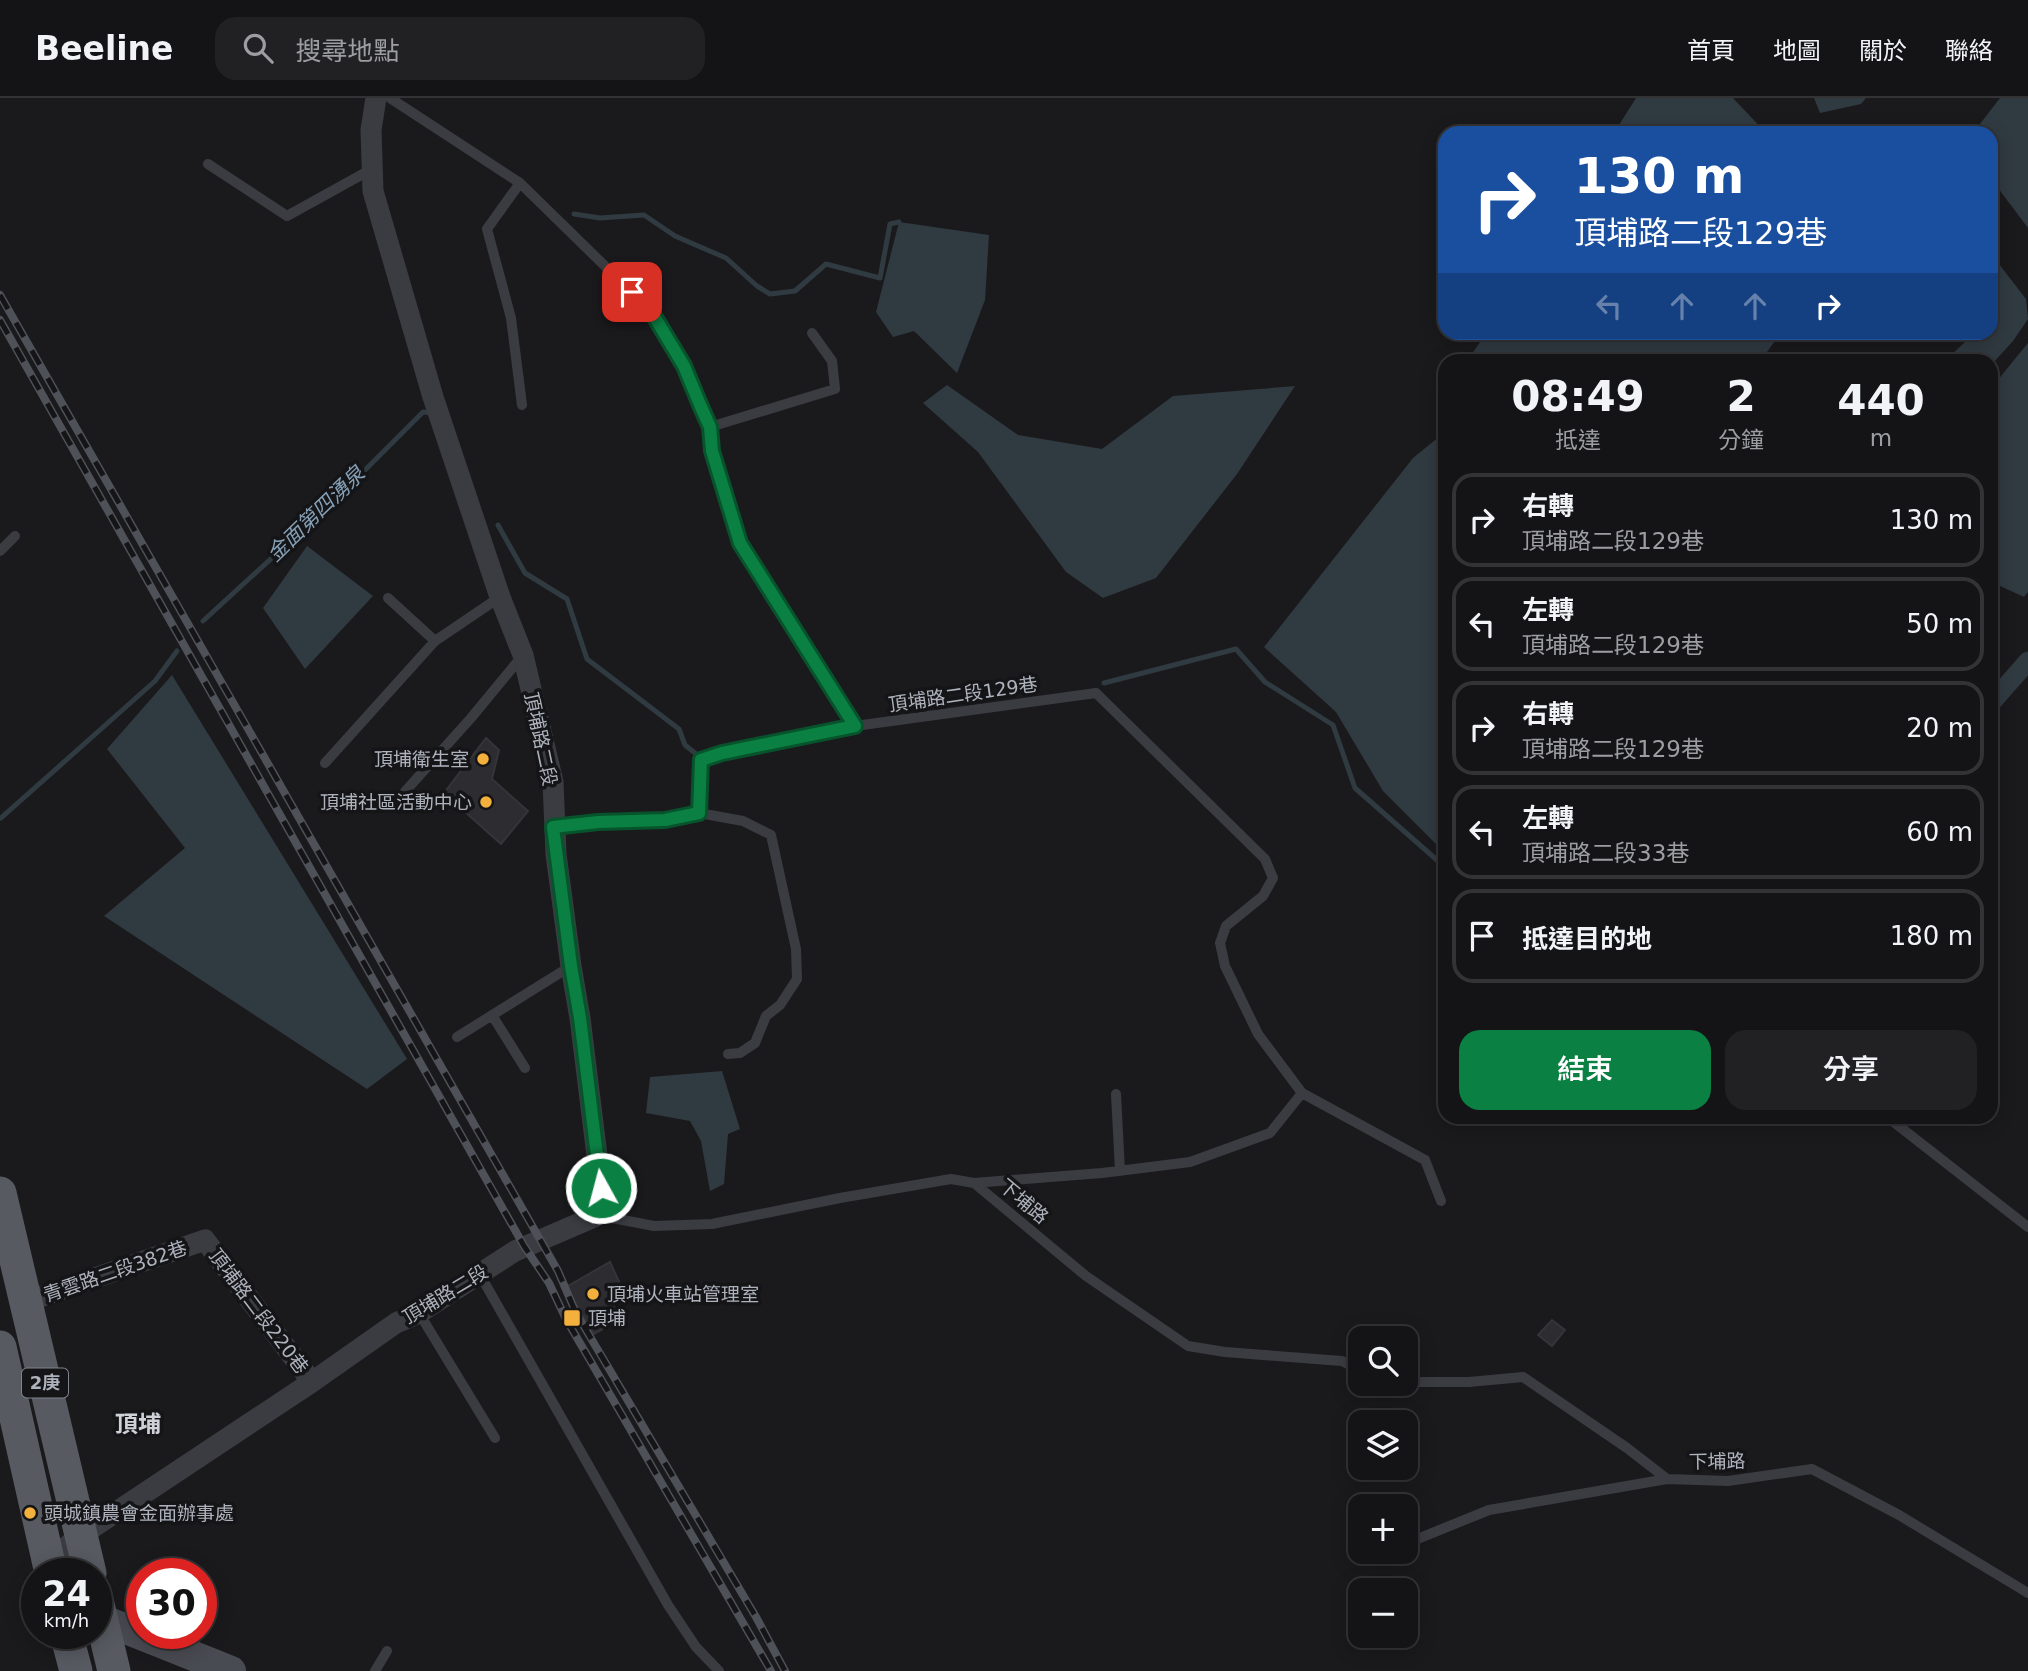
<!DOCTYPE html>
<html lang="zh-TW">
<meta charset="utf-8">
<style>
:root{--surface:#141416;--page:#212123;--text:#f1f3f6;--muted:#9d9ea1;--line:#333335;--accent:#0b8043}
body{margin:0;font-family:"DejaVu Sans","Noto Sans TC",sans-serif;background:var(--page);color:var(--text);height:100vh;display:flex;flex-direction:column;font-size:26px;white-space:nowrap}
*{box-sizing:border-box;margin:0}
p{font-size:23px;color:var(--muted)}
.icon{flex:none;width:38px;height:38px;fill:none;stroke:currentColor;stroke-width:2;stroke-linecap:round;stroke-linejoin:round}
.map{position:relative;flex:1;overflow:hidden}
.drawer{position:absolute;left:1438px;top:256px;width:560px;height:770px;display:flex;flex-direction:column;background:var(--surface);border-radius:21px;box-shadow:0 4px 18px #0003,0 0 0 2px var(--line)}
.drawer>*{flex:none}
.guide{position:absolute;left:1438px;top:28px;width:560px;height:214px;border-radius:21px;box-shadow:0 4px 18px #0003,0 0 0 2px var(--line);background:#1a4fa0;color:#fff;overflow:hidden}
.tools{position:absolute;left:1348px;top:1228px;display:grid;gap:14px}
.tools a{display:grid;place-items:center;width:70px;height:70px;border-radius:14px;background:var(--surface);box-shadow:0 4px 18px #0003,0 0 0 2px var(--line);font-size:35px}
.speed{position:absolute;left:21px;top:1460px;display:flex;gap:14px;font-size:35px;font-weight:700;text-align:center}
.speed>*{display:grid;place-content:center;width:91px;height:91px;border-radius:50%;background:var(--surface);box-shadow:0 4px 18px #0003,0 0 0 2px var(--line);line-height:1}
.speed small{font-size:18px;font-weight:400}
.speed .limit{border:10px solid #d22;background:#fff;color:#111}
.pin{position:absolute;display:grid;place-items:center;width:60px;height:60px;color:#fff;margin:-30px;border-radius:14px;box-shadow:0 4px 10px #0006}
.me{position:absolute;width:77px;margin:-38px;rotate:353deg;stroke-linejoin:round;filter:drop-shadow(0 0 5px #0008)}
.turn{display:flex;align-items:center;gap:24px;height:147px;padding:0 21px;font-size:32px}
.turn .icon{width:91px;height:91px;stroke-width:2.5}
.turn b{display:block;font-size:49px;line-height:60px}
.lanes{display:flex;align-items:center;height:66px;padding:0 21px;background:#0003;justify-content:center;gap:35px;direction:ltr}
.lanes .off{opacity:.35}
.eta{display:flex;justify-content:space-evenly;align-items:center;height:119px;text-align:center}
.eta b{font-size:42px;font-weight:600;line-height:49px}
.cta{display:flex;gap:14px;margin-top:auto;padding:14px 21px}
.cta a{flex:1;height:80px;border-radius:21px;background:var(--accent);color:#fff;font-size:28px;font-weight:600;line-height:80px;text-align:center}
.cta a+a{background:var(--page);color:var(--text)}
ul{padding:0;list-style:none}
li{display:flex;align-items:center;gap:21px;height:94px;margin:0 14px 10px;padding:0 7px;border:4px solid var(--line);border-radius:21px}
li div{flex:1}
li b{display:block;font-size:26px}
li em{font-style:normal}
header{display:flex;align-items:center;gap:42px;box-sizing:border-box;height:98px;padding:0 35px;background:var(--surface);border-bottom:2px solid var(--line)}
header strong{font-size:33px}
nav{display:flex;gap:38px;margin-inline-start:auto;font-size:24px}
.search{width:490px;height:63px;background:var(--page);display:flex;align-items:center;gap:18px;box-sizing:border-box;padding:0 24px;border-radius:21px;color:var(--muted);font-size:26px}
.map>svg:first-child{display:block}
</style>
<header>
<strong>Beeline</strong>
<div class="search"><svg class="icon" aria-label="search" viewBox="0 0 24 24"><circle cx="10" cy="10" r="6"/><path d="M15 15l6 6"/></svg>搜尋地點</div>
<nav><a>首頁</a><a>地圖</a><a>關於</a><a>聯絡</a></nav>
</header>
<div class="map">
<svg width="2028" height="1573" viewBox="0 0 2028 1573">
<rect width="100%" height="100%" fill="#1a1a1d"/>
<path fill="#303a41" d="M1636,0H1733L1766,35H1614Z
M1814,0H1866L1861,6L1820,15Z
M2000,0H2028V130L1992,82V35H1973Z
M899,124L989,137L985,202L957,275L914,233L893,239L876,214Z
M1992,157L2026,201L2028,221L2013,243L1992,266V262H1946L1967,242L1968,235L1992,234Z
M1486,235V234L1781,235L1761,262H1468Z
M2028,245V494L2024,499L1998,487L1992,478V289Z
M947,287L1018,337L1102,351L1173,298L1295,288L1237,376L1156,480L1103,500L1066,474L978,354L923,305Z
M1445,332V755L1383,693L1336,614L1264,549L1413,360L1445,334Z
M307,448L373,498L305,571L263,510Z
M172,577L407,961L367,991L104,818L185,750L107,651Z
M722,973L740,1031L728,1036L724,1086L710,1093L701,1043L690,1023L646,1015L650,979Z"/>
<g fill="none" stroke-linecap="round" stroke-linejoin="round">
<path stroke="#303a41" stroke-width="5" d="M574,116L600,120L644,117L675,138L726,160L757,188L770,196L795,193L826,166L880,180L890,126L899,124
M498,427L525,475L567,501L587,561L679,631L685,647L695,655
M203,523L333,404L423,314L432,315
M1104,585L1236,551L1265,584L1333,627L1355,690L1446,770
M1,720L155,583L177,553"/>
<path stroke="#303a41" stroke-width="19" d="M1992,604L2028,563"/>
</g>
<path fill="#2d2d31" stroke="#343439" stroke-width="2" d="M486,640L499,652L492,681L528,713L501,746L444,695Z
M610,1164L623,1192L609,1200L621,1221L594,1236L566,1189Z
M1552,1222L1565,1232L1552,1248L1538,1237Z"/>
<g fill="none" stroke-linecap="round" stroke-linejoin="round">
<path stroke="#3b3c42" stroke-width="10" d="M390,0L520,85L651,213L684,268L710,329L712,353L740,445L855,628
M208,66L287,118L372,71
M520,85L487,131L511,220L522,307
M710,329L835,291L832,263L812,235
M0,453L15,438
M388,500L435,543
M325,665L435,543L500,499
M401,698L471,620L523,557
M699,715L743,723L771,737L796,851L797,881L780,907L766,918L755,945L740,955L728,956
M553,729L599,724L665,722L699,715L701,662L722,655L855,628L1096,595L1265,761L1273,780L1263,798L1226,828L1220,845L1225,868L1258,936L1302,995L1425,1062L1441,1103
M492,917L525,970
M457,939L571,868
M1116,996L1120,1073
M1886,1018L2028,1129
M974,1085L1102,1075L1190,1064L1270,1035L1302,995
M594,1119H607L654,1128L712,1126L840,1100L951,1081L974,1085L1086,1178L1188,1248L1225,1254L1342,1263L1360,1272
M479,1175L668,1507L696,1549L719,1573
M419,1215L495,1340
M1405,1284H1469L1523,1279L1627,1350L1667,1381L1728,1383L1812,1371L1899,1417L2028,1495
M1405,1446L1489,1412L1667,1381
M375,1573L387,1553"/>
<path stroke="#3b3c42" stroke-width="21" d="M25,1204L205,1142L312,1284
M48,1463L80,1438L312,1284L396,1225L419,1215L515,1153L594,1119L601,1090L580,920L571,868L556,756L553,684L523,557L500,499L433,299L373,93L371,32L376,0"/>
<path stroke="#494b52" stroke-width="30" d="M96,1519L231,1573"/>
<path stroke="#575a61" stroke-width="33" d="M0,1095L90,1475
M0,1249L51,1475
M96,1498L114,1573
M66,1535L76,1573"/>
<g stroke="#4e5157" stroke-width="8">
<path id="rail" d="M0,197L558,1173L576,1215L756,1519L785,1573
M0,222L524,1148L549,1185L566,1221L771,1573"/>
</g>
<use href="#rail" stroke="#151518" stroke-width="5" stroke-dasharray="16" stroke-linecap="butt"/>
</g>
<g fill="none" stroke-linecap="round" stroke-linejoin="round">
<g stroke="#07532c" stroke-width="18">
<path id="route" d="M601,1090L580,920L571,868L553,729L598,724L665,722L699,715L701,662L722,655L855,628L740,445L712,353L710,329L701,309L684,268L651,213L632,194"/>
</g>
<use href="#route" stroke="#0b8043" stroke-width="12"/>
</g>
<g fill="#f3b03c" stroke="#151518" stroke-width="2.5">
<circle cx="483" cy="661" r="7"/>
<circle cx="486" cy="704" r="7"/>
<circle cx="593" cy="1196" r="7"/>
<rect x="563" y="1211" width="18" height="18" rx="3.5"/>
<circle cx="30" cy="1415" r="7"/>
</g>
<g text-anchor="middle" stroke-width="7" stroke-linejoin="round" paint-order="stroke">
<rect fill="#151518" stroke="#7f838b" stroke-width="2" x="22" y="1270.5" width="46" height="29" rx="5"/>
<g font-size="18" font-weight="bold" fill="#adb2bc">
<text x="45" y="1291">2庚</text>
</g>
<g font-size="19" fill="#adb2bc" stroke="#151518">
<text transform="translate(963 596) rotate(-8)" y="7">頂埔路二段129巷</text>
<text transform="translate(541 641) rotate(78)" y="7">頂埔路二段</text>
<text transform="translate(1024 1103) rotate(40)" y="7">下埔路</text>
<text transform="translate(115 1173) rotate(-19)" y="7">青雲路二段382巷</text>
<text transform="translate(445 1196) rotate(-31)" y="7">頂埔路二段</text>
<text transform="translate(259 1213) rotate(53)" y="7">頂埔路二段220巷</text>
<text transform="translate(1717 1363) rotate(-1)" y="7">下埔路</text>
</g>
<g font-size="19" fill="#adb2bc" stroke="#151518" text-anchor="start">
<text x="469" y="668" text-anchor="end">頂埔衛生室</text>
<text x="472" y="711" text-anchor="end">頂埔社區活動中心</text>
<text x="607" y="1203">頂埔火車站管理室</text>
<text x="588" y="1227">頂埔</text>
<text x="44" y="1422">頭城鎮農會金面辦事處</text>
</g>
<g font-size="21" font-style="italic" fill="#85a0b6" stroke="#151518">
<text transform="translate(316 416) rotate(-44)" y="7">金面第四湧泉</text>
</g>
<g font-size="23" font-weight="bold" fill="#ced1d8" stroke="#151518">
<text x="138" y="1334">頂埔</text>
</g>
</g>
</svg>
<div class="tools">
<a><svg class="icon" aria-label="search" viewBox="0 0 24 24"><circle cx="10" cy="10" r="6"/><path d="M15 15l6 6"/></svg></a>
<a><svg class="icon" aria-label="layers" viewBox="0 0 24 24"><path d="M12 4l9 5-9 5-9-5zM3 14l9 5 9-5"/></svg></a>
<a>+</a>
<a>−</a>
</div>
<div class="speed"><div>24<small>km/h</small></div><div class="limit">30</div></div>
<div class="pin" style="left:632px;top:194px;background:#d93025"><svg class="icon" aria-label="arrive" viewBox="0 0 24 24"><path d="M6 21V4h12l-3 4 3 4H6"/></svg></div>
<svg class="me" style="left:601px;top:1090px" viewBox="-20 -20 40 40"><circle r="17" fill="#0b8043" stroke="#fff" stroke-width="3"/><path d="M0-11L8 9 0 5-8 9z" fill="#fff"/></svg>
<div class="guide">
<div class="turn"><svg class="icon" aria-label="right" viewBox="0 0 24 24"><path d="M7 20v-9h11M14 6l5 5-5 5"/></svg><div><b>130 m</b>頂埔路二段129巷</div></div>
<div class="lanes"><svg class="icon off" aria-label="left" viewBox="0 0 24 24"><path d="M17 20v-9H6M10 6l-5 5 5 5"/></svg><svg class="icon off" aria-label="ahead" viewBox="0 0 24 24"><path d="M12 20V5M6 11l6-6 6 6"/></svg><svg class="icon off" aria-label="ahead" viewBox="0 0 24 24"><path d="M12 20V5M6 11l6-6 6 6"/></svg><svg class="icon" aria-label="right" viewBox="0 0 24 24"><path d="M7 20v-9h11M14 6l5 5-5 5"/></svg></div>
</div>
<section class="drawer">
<div class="eta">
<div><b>08:49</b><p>抵達</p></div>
<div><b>2</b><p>分鐘</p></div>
<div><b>440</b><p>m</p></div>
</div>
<ul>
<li><svg class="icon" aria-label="right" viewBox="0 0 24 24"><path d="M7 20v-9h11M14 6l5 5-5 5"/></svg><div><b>右轉</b><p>頂埔路二段129巷</p></div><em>130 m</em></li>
<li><svg class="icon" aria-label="left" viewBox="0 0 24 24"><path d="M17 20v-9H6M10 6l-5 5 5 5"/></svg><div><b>左轉</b><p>頂埔路二段129巷</p></div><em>50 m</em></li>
<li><svg class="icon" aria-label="right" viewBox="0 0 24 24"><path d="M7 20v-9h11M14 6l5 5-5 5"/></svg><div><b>右轉</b><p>頂埔路二段129巷</p></div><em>20 m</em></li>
<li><svg class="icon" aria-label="left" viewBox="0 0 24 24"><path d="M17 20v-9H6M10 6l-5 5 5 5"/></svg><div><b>左轉</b><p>頂埔路二段33巷</p></div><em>60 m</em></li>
<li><svg class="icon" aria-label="arrive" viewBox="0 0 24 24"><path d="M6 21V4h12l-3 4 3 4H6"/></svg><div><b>抵達目的地</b></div><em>180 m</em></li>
</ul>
<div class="cta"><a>結束</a><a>分享</a></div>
</section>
</div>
